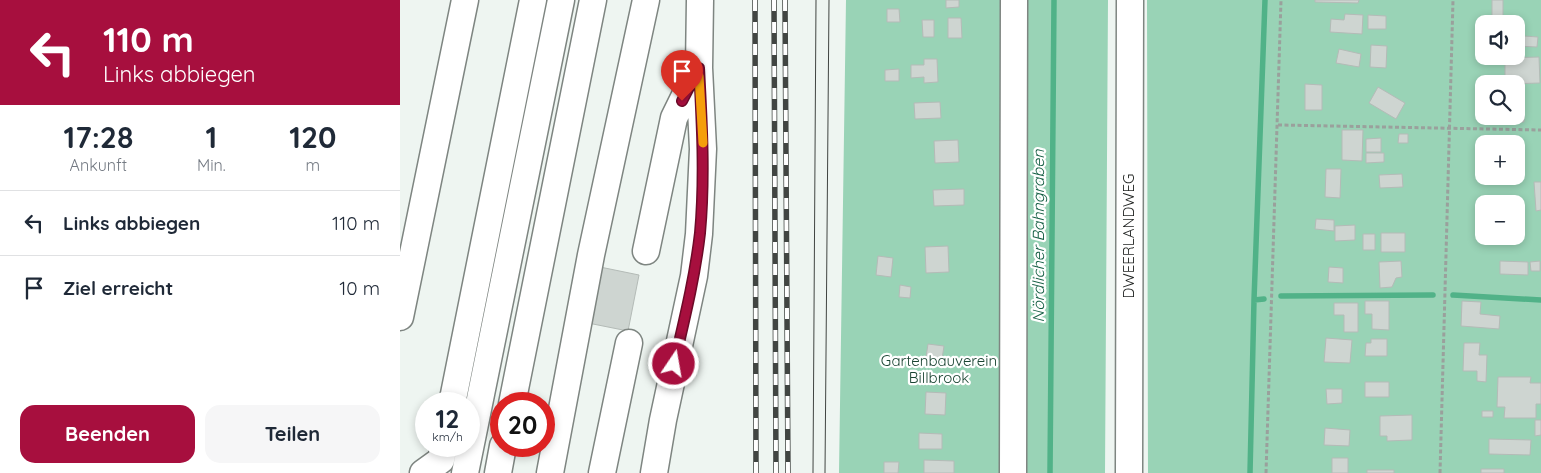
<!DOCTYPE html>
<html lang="de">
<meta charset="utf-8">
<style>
:root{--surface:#fff;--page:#f6f6f7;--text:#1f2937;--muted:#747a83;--line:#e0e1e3;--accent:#a70f3e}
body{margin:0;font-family:Quicksand,sans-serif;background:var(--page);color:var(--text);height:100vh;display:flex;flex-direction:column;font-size:19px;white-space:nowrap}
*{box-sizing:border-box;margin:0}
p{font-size:16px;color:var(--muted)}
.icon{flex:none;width:28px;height:28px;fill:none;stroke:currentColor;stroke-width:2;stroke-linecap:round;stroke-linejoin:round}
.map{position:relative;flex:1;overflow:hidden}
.side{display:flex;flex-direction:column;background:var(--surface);width:400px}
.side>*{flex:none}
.banner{background:#a70f3e;color:#fff;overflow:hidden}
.fabs{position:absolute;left:1075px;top:15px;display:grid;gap:10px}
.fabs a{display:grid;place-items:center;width:50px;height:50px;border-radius:10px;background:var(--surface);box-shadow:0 2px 8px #0003;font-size:25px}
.speed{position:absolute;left:15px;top:392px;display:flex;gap:10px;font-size:25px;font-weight:700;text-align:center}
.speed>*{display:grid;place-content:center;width:65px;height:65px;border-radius:50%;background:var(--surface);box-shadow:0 2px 8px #0003;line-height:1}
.speed small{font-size:12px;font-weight:400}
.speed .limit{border:8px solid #d22;background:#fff;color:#111}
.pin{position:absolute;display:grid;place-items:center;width:42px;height:42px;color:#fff;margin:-51px -21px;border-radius:50% 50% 50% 0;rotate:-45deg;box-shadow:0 0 5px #0007}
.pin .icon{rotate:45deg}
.me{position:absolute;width:55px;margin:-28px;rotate:12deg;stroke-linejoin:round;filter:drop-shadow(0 0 4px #0008)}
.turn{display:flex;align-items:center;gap:18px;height:105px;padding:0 20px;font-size:22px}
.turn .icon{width:65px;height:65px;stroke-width:2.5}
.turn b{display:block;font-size:35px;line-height:42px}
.eta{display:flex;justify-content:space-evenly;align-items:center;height:85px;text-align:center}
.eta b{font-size:30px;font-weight:700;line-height:35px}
.action{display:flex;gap:10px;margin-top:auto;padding:10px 20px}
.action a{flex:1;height:58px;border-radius:15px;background:var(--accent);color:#fff;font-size:20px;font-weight:700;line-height:58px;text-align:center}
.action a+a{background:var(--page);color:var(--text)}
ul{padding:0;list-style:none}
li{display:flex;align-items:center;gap:15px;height:65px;padding:0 20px;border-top:1px solid var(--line)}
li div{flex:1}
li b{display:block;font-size:19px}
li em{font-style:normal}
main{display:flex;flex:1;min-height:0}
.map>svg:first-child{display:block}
</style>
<main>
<section class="side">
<div class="banner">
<div class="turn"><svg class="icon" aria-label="left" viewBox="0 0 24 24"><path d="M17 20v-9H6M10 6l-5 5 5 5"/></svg><div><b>110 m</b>Links abbiegen</div></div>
</div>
<div class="eta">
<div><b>17:28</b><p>Ankunft</p></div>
<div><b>1</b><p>Min.</p></div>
<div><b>120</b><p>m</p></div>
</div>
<ul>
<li><svg class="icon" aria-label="left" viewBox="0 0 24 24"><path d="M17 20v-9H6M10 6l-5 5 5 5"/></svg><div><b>Links abbiegen</b></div><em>110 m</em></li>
<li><svg class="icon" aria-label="arrive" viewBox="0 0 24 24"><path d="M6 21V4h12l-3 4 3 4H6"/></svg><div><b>Ziel erreicht</b></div><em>10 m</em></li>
</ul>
<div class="action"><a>Beenden</a><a>Teilen</a></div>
</section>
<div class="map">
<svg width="1141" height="473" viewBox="0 0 1141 473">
<rect width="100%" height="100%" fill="#eef5f1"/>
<path fill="#99d3b6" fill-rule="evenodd" d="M446,0H708L705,473H439Z
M747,0H1141V473H748ZM1084,24H1116V56H1084ZM1084,84H1116V116H1084ZM1084,144H1116V176H1084ZM1084,204H1116V236H1084Z"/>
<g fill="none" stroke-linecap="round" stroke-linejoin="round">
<path stroke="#51b288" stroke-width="5.5" d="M1053,295L1141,300
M881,296L1033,295
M854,300L864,299
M650,473L654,0
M850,473L854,300L865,0"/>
</g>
<path fill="#ced5d1" stroke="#b4bbb7" d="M546,0H559V7L546,8Z
M915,0H959L958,3L915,2Z
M1092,0H1103V19H1092Z
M487,9H499L500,22H487Z
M945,14L963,15L962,34L930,32L931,19L944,20Z
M968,15L986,16V29H968Z
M548,18H561L562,38H548Z
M522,20H534V37H523Z
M1101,22L1124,23V36L1138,37L1137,47L1116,46V24H1101Z
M971,45L987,46L986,68L970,67Z
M939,49L961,54L959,67L936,63Z
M1139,57L1140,83L1105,84V58Z
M524,59H537L538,82L524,83V77L511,78V65H524Z
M499,69V81H485V70Z
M905,84L922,85V110H905Z
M978,87L1005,103L996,119L969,103Z
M1116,101H1124V122L1106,121V116H1116Z
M540,102L541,118L515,119L514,103Z
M942,130H963L962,161L942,160Z
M999,134H1008V143H998Z
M981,138V152H966V139Z
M558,140L559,162L535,163L534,141Z
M1092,143L1123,144V158H1116V144Z
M966,153H984V162L966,163Z
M926,169H941L940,198L925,197Z
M1002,174L1003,187L980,188L979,175Z
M1134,182H1141V210L1136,211Z
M564,189V205L534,206L533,190Z
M916,219L934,220V231L915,229Z
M1080,222L1084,223V236H1097V239H1079Z
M955,225V240L935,241V226Z
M981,233H1005V252H981Z
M963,234H975V250H963Z
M548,246L549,272L526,273L525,247Z
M478,256L493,258L491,277L476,275Z
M1001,261L1002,277L996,278L992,287L980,288L979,262Z
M1100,261L1128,262V275L1100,274Z
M1140,261V271H1131L1130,262Z
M200,267L239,275L228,331L188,323Z
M929,267L943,268V283L928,282Z
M500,285L511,287L510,298L499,297Z
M965,301H989V330L972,329V314H965Z
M1062,301L1081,302L1080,314L1100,316L1099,329L1061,326Z
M934,303H958V332H944V315H934Z
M926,338L952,340L950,363L924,362Z
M971,339H987V356H965L966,343H971Z
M1064,343H1080L1079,355H1087L1086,382L1077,381V371H1063Z
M528,344L544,346L542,359L526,357Z
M1098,377H1131L1130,383H1141V404H1136V418H1104L1105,407H1097Z
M965,382H989V397H965Z
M926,389H942V403L927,404Z
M526,392L546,393L545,415L525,414Z
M1082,411H1093V417H1082Z
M1012,415V440L987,441V436H980V416Z
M1135,420H1141V435L1135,436Z
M925,428L950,430L949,446L924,445Z
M519,433L542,434V449H519Z
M1089,439L1131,440L1130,455L1089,454Z
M932,458H948V473H932Z
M524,460L554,461V473H524Z
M484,462H499L498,473H484Z
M1081,469H1104V473H1081Z
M967,470H994V473H967Z"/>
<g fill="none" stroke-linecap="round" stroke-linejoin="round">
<g stroke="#7e8581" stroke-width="29">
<path id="minor" d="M246,251L274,118L298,69
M0,317L65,0
M52,404L133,0
M112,404L193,0
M23,473L41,460L44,446
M65,473L161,0
M98,473L103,446
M150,473L191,255L246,0
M202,473L229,343
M254,473L263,420L294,276L299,234L303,149L299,68L300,0
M613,473L614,0
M729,473L730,0"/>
</g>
<path stroke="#9aa09c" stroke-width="3" stroke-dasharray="4 2.5" stroke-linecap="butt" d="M878,125L1141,130
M866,473L881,0
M1040,473L1053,0"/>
<use href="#minor" stroke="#fff" stroke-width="26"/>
<path stroke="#414542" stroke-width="1" d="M413,473L416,0
M425,473L429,0"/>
<g stroke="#414542" stroke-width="5.5">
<path id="rail" d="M355,0L356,473
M374,0L376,473
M385,0L388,473"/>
</g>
<use href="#rail" stroke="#fff" stroke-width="4" stroke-dasharray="11" stroke-linecap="butt"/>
</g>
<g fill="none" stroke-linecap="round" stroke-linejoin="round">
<g stroke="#6d0a28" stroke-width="12">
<path id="route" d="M274,364C284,321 295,277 300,233C305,178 302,123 299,68L282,101"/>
</g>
<use href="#route" stroke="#a70f3e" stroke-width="9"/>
<path stroke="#f59e0b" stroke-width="9" d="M299,76L303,143"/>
</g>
<g text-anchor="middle" stroke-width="4.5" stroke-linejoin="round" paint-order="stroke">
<g font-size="15" fill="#1d201e" stroke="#fff">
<text transform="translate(729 236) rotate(-90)" y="5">DWEERLANDWEG</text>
</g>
<g font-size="15" fill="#1a4432" stroke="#fff">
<text x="539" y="366">Gartenbauverein<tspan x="539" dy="17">Billbrook</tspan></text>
</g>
<g font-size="16" font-style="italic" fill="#125d41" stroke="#fff">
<text transform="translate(638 236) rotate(-90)" y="6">Nördlicher Bahngraben</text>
</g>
</g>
</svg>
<div class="fabs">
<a><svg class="icon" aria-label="sound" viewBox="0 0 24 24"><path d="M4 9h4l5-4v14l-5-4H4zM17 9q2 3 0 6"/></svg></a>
<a><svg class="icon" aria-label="search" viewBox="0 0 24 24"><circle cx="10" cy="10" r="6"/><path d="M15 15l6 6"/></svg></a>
<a>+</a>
<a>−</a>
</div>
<div class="speed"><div>12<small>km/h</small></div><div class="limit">20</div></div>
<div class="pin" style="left:282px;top:101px;background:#d93025"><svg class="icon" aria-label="arrive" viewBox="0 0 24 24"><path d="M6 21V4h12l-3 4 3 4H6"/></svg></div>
<svg class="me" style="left:274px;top:364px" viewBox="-20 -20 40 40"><circle r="17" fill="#a70f3e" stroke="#fff" stroke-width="3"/><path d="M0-11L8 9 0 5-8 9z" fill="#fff"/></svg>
</div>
</main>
